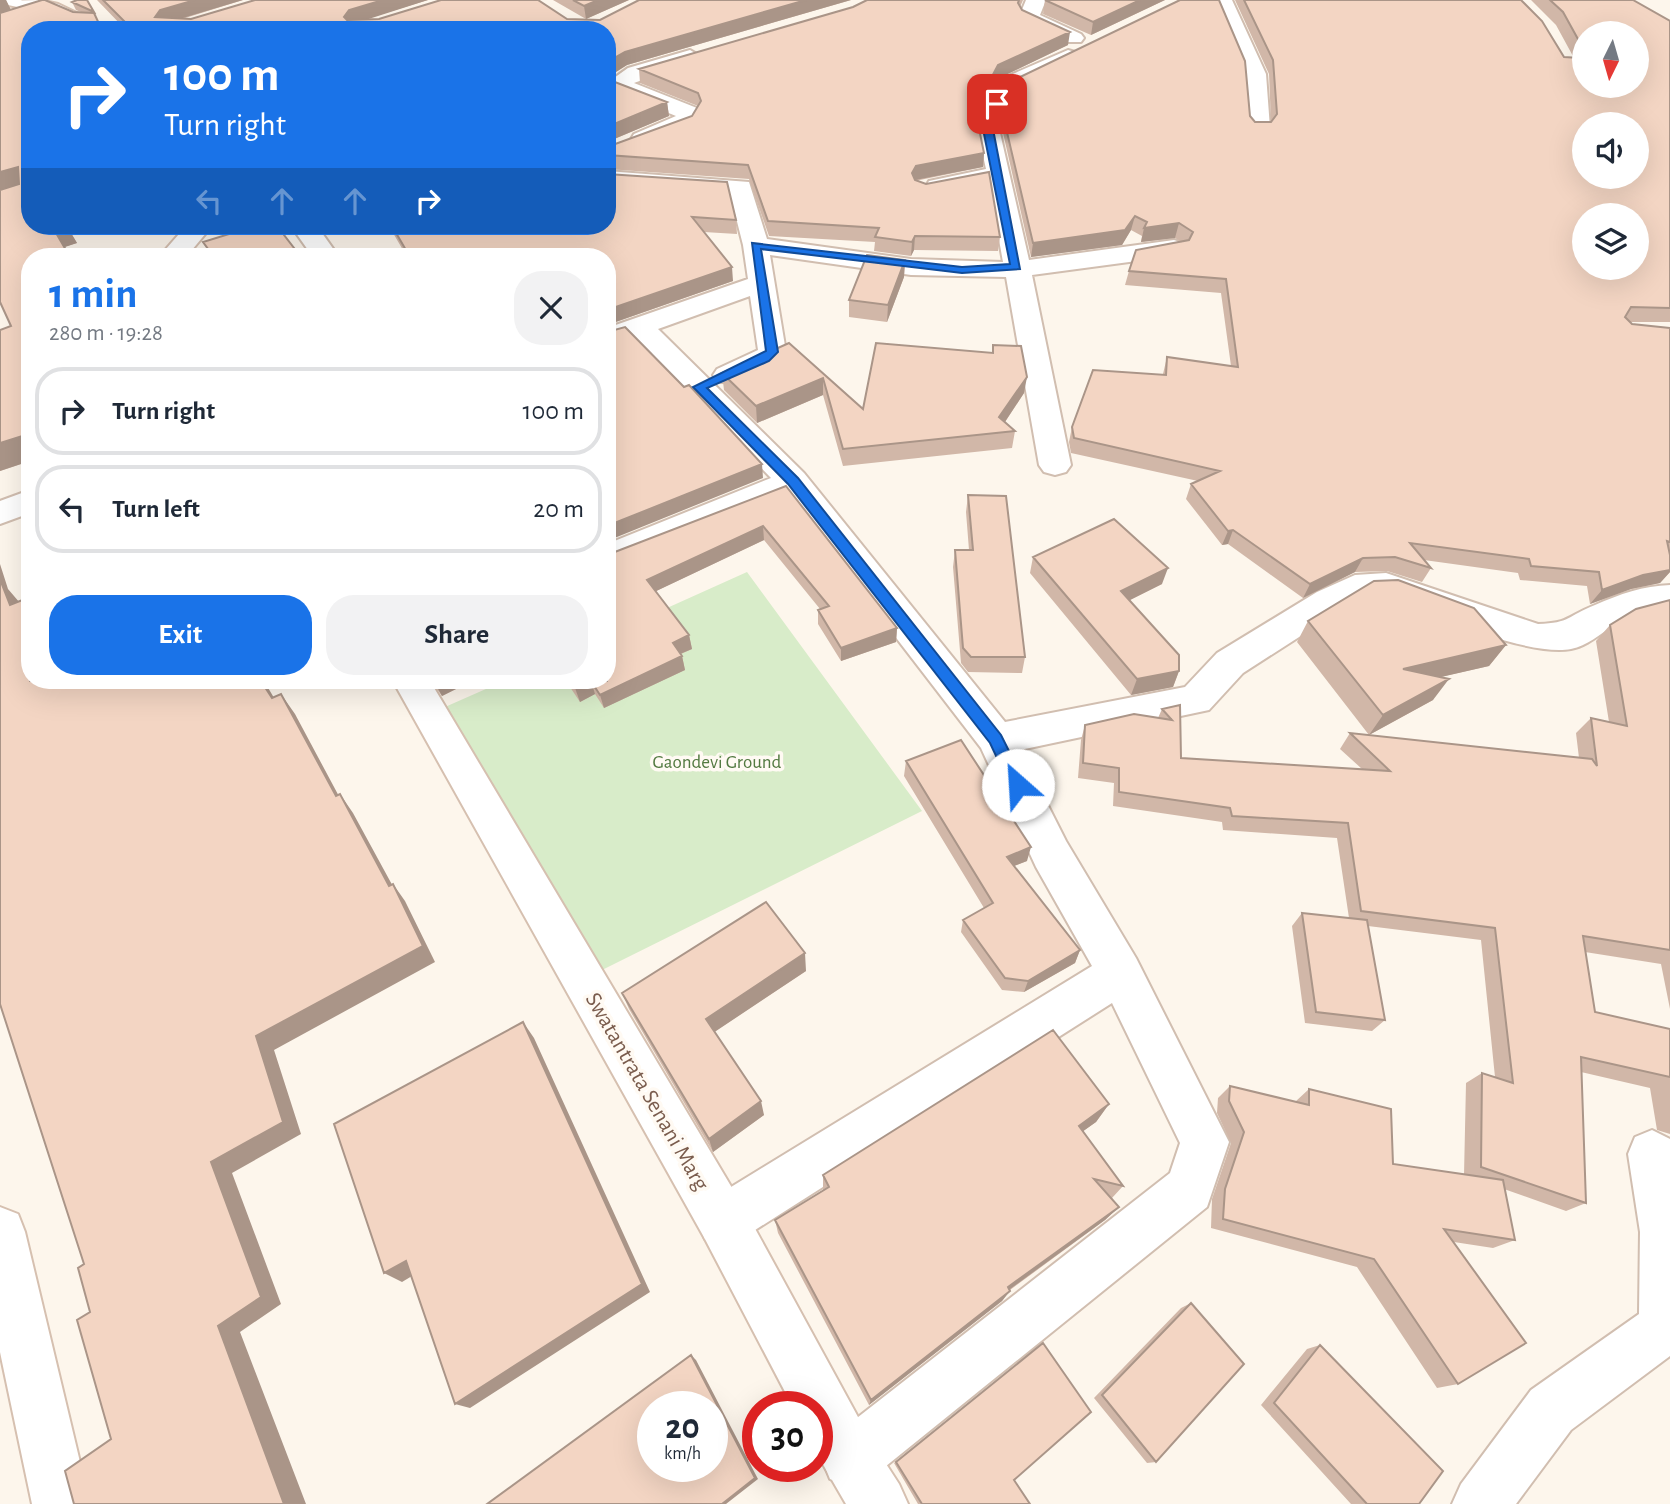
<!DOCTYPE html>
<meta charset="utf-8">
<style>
:root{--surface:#fff;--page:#f2f2f3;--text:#1f2937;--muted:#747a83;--line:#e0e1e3;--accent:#1a73e8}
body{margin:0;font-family:"Alegreya Sans",sans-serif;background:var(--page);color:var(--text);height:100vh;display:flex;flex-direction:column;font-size:26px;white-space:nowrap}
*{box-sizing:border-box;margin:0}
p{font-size:23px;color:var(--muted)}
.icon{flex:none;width:38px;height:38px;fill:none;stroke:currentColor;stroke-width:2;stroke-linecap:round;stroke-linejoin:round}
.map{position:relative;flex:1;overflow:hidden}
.sheet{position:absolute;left:21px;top:248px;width:595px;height:441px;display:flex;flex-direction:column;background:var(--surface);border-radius:28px;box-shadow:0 7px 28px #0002}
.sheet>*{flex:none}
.guide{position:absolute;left:21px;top:21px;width:595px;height:214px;border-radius:28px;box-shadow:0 7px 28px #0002;background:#1a73e8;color:#fff;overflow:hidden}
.needle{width:46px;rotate:185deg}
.tools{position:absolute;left:1572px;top:21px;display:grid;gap:14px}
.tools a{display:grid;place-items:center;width:77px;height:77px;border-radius:50%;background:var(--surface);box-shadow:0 7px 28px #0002;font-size:35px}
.speed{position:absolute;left:637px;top:1391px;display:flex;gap:14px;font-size:35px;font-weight:700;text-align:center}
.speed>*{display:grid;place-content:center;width:91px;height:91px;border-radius:50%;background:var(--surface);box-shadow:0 7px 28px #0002;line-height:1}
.speed small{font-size:18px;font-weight:400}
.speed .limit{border:10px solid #d22;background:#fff;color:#111}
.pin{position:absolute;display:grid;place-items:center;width:60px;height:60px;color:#fff;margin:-30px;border-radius:14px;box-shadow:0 4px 10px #0006}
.me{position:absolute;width:77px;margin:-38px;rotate:334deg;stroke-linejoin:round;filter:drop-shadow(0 0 5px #0008)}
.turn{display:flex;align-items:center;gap:24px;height:147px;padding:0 28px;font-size:32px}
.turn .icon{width:91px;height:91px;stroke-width:2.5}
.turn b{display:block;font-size:49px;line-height:60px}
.lanes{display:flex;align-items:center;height:66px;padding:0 28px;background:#0003;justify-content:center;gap:35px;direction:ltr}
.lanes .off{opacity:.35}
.round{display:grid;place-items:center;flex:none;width:74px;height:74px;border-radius:28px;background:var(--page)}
.summary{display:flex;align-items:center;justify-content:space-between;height:119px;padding:0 28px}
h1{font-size:42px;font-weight:600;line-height:52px;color:var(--accent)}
.primary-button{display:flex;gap:14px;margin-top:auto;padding:14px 28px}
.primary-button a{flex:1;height:80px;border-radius:28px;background:var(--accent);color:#fff;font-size:28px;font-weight:600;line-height:80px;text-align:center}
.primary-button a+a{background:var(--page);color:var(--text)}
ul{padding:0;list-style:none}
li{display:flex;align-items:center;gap:21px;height:88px;margin:0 14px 10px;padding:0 14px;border:4px solid var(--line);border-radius:28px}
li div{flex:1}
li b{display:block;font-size:26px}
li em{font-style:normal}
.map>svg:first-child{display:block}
</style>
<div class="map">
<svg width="1670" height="1504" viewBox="0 0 1670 1504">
<rect width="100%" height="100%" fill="#fdf6ec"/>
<path fill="#d8ecc9" d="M747,572L922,811L596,973L445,707L504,681H607V635Z"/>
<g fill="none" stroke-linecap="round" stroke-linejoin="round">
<g stroke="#d1beb0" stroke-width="4">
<path id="lane" d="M0,0H21L22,1L15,5Z"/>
</g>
<g stroke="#d1beb0" stroke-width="4">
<path id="street" d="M1026,0H1046L1040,15L1081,34L1084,38L1081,42H1067L1022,21L1019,17Z
M1212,0H1232L1266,74L1270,128L1267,133H1251L1248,128L1244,74Z
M690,50L700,56L697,60L634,83L697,108L700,113L692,127L650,144H634L631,139L634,134L676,116L609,89L607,83L628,68Z
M1068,50L1075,52L1078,56L1075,60L1016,89L998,124L1029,260L1174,240L1183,243L1187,248L1183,253L1174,256L1032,275L1071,465L1066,472L1055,475L1044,472L1039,465L1006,277L911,275L770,255L786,352C774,370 738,387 717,381L713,375L717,369L758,350L750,296L658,329L804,473L1005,722L1185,687L1217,653L1317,592L1355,575L1386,573L1538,624C1571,623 1567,616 1595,605C1620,594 1643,586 1670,585V611C1650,612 1631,616 1613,626C1600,634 1587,646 1571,649C1528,657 1430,614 1385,599L1361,600L1341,610L1243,673L1209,710L1020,750L1066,841L1136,958L1229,1142L1207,1207L870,1479L850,1487L830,1479L822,1459L830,1439L1170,1173L1180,1143L1112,1003L741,1239L723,1246L705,1239L698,1221L705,1203L1092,966L1036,867L981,748L787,496L607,569V544L771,478L634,337L607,345V328L748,279L743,245L730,194L607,185V171L749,182L767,239L911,259L1003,262L989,183L938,193L929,191L926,186L929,181L986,169L976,124L996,85L999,80Z
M291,226H317L339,257H313Z
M30,490V513L0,524V501Z
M1652,1130L1670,1139V1356L1571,1430L1516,1504H1452L1461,1484L1531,1390L1639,1314L1640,1232L1628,1154L1635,1137Z"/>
</g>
<g stroke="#d6c0b0" stroke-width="4">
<path id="secondary" d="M40,0L58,4L112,30H84L46,13L8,5L5,1Z
M186,226H212L186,257H159Z
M393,681H430L741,1203L870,1439L899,1484L908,1504H846L817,1454V1407H793L705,1239Z
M0,1207L18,1214L25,1232L90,1504H32L0,1352Z"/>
</g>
<use href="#lane" fill="#fff" fill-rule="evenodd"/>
<use href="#street" fill="#fff" fill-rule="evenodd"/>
<use href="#secondary" fill="#fff" fill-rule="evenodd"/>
</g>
<path fill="#d1b7a8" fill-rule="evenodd" d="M6,0L11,10L81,12L76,10L72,2L87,0L102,30L30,226H85L86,228L71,233L77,243L30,257V461L0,471V330L11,326Z
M97,0H243L182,19H191L255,0H428L366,19L600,20L639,0H851L627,65L608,77V79L667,102L669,116L607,142V30H126Z
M553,0H629L586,19Z
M867,0H1023L1020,7L1022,10L1068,45L997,79L977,117L984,153L983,167L915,181L1000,237L998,251L914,250L911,256L874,251L875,242L769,236L749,179L607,169V147L692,116L698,106L640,83L639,69L853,7Z
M1045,0H1165L1091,35L1043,14Z
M1235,0H1521L1564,57L1574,58L1556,25L1531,0H1633L1670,21V322H1629L1632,324L1670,328V572L1660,583L1631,589L1590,604L1587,586L1520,580L1518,573L1424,560L1431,568L1422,582L1387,571L1355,572L1303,598L1228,544L1222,545L1186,499L1191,484L1198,481L1071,453L1069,442L1072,427L1163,374L1167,357L1231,366L1221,293L1125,285L1129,271L1182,242L1175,238L1141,242L1142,236L1131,230L1122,245L1031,257L1001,124L1002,111L1250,116L1255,122H1271L1269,74ZM1584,33L1636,86H1584Z
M607,174L736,220L737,234L704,232L733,281L607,325V257H407L389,226H607Z
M203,242L301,257H211Z
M905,260L904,277L887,322L849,317V300Z
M789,343L863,409L992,353L993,345L1024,393L1005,422L1015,431L1012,448L843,466L823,395L757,423L724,390L722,373Z
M786,486L897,628L896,642L841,661L818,624V610L820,609L764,540L656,591L689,635L692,649L681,654L682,656L685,670L604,708L595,694L580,702L566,681H607V555Z
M968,495L1025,657L1022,673L968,672L961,663L953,567L955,550H969L966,512Z
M1033,557L1162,584L1130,600L1179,671L1173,687L1131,695L1030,573Z
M1670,600V1009L1661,964L1585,952L1595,1012L1670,1029V1134L1657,1130L1650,1088L1581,1072L1586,1203L1566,1211L1504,1189L1515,1240L1493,1248L1454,1242L1458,1384L1437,1388L1357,1267L1211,1228L1212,1199L1231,1143L1217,1113L1218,1098L1230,1086L1295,1102L1309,1089L1393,1164L1464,1175L1466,1083L1482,1073L1495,1077L1481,940L1368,926L1385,1020L1372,1031L1305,1023L1292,926L1302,913L1349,918L1337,838L1223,830L1222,822L1113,806L1114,783L1078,778L1081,740L1085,725L1158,718L1162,709L1180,705L1181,758L1362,769L1340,749L1350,733L1579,758L1576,733L1591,718L1609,722L1596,641L1610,625Z
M1308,621L1506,645L1489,666L1440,677L1433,700L1369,735L1297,642Z
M431,681H472L442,696Z
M906,761L1027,861L1014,866L1080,950L1075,963L1024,992L1002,990L961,932L963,920L984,908L904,776Z
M806,971L714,1032L764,1115L713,1152L629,1009L622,993Z
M1109,1104L1096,1122L1083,1131L1123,1186L1112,1198L1119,1207L1105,1220L1010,1290L1002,1301L869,1405L778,1233L775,1220L823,1190V1175Z
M1191,1303L1156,1462L1147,1463L1094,1398L1181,1308Z
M1320,1345L1419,1504H1351L1261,1405L1307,1349Z
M1035,1349L1014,1480L1030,1504H918L894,1463Z"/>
<path fill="#aa9588" d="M0,0H6L13,14L0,20Z
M195,0H243L166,23L155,17L160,10Z
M383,0H428L353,24L344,17L349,10Z
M598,0H629L586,19L584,6Z
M806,0H851L627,65L608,77V91L607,62L625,52Z
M1140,0H1165L1091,35L1093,22Z
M1070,32L1068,45L997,79L974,123L975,109L998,65Z
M667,102L669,116L607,142V127Z
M984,153L983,167L915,180L911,187L912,173L916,166Z
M18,167L30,186L0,197V172Z
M1135,216L1131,230L1122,245L1031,257L1033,243Z
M1179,223L1175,238L1141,242L1144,228Z
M52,226H85L86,228L71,233L77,243L65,247L71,257H70Z
M915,236L914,250L911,256L912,242Z
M905,260L904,277L887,322L888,305Z
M732,267L733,281L607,325V310Z
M1027,377L1024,393L997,434L999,417Z
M823,378V395L757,423L756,406Z
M29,434L30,461L0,471V443Z
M762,464L763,478L607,541V526Z
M763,526L764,540L650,594L647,580Z
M1233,530L1228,544L1222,545L1228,531Z
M1363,558L1355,572L1303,598L1310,584Z
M0,564L8,589L20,603L10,605L0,592Z
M1168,568L1162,584L1116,607L1121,591Z
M1670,570V572L1660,583L1631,589L1590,604L1602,590L1643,575Z
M897,628L896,642L841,661V648Z
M689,635L692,649L675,656L673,643Z
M1506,645L1489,666L1389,689L1403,669Z
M682,656L685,670L604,708L600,695Z
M1179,671L1173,687L1131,695L1137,679Z
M1449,679L1433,700L1369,735L1383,715Z
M261,681H264L286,718L272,698Z
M434,681H472L442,696Z
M591,681L595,694L580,702L575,688Z
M281,694L295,714L349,815L336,796Z
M340,794L353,813L402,903L389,886Z
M1031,847L1027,861L1003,870L1007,857Z
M393,884L405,901L435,962L274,1050L301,1134L232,1173L281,1304L240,1332L306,1504H284L218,1326L211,1162L256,1036Z
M1080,950L1075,963L1024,992L1028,981Z
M805,953L806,971L710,1035L706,1019Z
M523,1022L534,1038L650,1292L470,1408L455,1404Z
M761,1101L764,1115L713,1152L709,1139Z
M1109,1104L1096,1122L1068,1142L1079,1126Z
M1119,1207L1105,1220L999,1297L1008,1287Z
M406,1261L422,1270L402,1282L384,1273Z
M1010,1291L1002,1301L869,1405L871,1400Z
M691,1355L696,1360L758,1479L726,1504H722Z"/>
<path fill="#f3d5c3" stroke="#aa9588" stroke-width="2" fill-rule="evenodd" d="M42,0H45L73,12L94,13L102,30H30V226H52L70,257H30V435L29,434L0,443V330L11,326L0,302V190L19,184L18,167L0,172V13Z
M77,0H87L94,12L72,2Z
M103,0H195L160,10L155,17L191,19L255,0H383L349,10L344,17L347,20L379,19L441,0H538L567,19L600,20L639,0H806L625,52L607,62V30H133Z
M573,0H598L584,6Z
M867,0H1019L1018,3L1022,10L1070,32L998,65L975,109L984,153L916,166L912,173L915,180L926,184L989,172L1000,237L915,236L912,242L875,237L879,228L768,221L748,165L607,155V147L692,116L701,101L698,93L639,69L853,7Z
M1045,0H1140L1093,22Z
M1180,0H1219L1245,61L1250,116L1255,122H1271L1277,114L1273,60L1244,0H1521L1542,21L1564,57L1580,58L1584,55V86H1636V33H1584V50L1563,12L1550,0H1633L1670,21V308L1631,307L1625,317L1632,324L1670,328V542L1667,541L1670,555V570L1643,575L1602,590L1599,572L1531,566L1529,559L1410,543L1431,568L1395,557L1363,558L1310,584L1233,530L1228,531L1191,484L1220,471L1074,438L1072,427L1093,370L1166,375L1167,357L1238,367L1226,279L1129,271L1136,250L1189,240L1193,232L1179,223L1144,228L1147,222L1135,216L1125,230L1033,243L1002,111L1020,77ZM1584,124H1636V177H1584ZM1584,215H1636V268H1584Z
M607,79L667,102L607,127Z
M607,174L727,182L736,220L692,217L732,267L607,310V257H410L392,226H607Z
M255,226H277L301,257H214L203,242Z
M867,255L905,260L888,305L849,300Z
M625,327L684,387L689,385L762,464L607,526V332Z
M789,343L863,409L876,343L993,353V345L1021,346L1027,377L999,417L1015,431L843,449L823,378L756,406L722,373Z
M786,486L897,628L841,648L818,610L829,606L763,526L647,580L689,635L673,643L682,656L600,695L591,681L575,688L570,681H607V555Z
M968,495L1006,496L1025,657H971L963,648L955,550H973Z
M1114,519L1168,568L1121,591L1179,655V671L1137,679L1033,557Z
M1398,580L1474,608L1506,645L1403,669L1449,679L1383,715L1308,621L1374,581Z
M0,582H1L10,605L30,597V681H261L272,698L281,694L336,796L340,794L389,886L393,884L423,946L256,1036L283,1122L211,1162L261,1297L218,1326L284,1504H74L65,1471L111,1439L77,1320L90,1312L78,1268L84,1264L0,1004Z
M1670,600V950L1583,936L1595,1012L1670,1029V1077L1581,1057L1586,1203L1481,1167L1482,1073L1513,1083L1495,928L1361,911L1348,823L1232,816L1230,808L1119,792V768L1083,763L1085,725L1134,714L1172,720L1162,709L1180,705L1181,758L1390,771L1350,733L1592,759L1597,766L1591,718L1627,726L1610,625L1636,609Z
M961,740L1031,847L1007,857L1080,950L1028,981L1005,978L963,920L993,903L906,761Z
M766,902L805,953L706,1019L761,1101L709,1139L622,993Z
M1302,913L1367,920L1385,1020L1316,1012Z
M523,1022L642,1284L455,1404L406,1261L384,1273L334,1124Z
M1053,1030L1109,1104L1079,1126L1123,1186L1094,1179L1119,1207L1008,1287L1010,1291L871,1400L775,1220L829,1187L823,1175Z
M1230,1086L1309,1105V1089L1391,1109L1393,1164L1503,1180L1515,1240L1444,1229L1526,1343L1458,1384L1374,1259L1223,1219L1225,1189L1244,1132L1229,1101Z
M1191,1303L1244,1364L1156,1462L1102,1395Z
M1043,1343L1091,1412L1014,1480L1030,1504H922L896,1462Z
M1320,1345L1443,1471L1419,1504H1367L1274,1403Z
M691,1355L755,1478L722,1504H487ZM653,1407H712V1466H653Z"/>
<path fill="#1a73e8" stroke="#114b97" stroke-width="2" d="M994,102L1001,104L992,124L1020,269L962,273L761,249L778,352L769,361L707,388L798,478L1001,735L1026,785L1018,792L1012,790L990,743L788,484L693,387L766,351L752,243L962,267L1010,264L982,124Z"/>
<g text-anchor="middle" stroke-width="7" stroke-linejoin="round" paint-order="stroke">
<g font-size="19" fill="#537a41" stroke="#fffaf3">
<text x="717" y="768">Gaondevi Ground</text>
</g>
<g font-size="23" fill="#7a5c4d" stroke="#fffaf3">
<text transform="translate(648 1091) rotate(60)" y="8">Swatantrata Senani Marg</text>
</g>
</g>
</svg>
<div class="tools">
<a><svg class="needle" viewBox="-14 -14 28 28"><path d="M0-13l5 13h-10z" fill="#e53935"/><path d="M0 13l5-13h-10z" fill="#747a83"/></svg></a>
<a><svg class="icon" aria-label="sound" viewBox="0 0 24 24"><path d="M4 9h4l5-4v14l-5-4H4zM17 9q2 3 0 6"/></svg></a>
<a><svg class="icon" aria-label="layers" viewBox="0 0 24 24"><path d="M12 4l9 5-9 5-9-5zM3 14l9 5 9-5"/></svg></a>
</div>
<div class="speed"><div>20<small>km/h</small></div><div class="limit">30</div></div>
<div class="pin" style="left:997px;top:104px;background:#d93025"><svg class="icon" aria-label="arrive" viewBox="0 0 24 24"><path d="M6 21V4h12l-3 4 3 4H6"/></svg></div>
<svg class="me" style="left:1018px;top:785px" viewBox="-20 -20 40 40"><circle r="19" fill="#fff"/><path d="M0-13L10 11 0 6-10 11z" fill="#1a73e8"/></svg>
<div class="guide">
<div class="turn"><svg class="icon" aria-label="right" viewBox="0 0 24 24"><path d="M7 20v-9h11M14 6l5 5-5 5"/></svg><div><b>100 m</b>Turn right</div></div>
<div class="lanes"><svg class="icon off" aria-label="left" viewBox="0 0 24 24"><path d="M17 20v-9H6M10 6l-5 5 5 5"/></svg><svg class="icon off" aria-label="ahead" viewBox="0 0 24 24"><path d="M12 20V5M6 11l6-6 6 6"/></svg><svg class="icon off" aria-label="ahead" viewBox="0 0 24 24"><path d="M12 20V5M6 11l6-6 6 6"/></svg><svg class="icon" aria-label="right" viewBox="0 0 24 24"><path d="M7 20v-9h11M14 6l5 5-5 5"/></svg></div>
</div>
<section class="sheet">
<div class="summary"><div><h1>1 min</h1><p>280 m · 19:28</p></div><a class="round"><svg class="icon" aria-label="close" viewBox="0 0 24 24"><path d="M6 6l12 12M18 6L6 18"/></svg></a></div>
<ul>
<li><svg class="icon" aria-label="right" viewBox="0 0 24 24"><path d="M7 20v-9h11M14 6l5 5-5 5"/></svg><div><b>Turn right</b></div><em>100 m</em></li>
<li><svg class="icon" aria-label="left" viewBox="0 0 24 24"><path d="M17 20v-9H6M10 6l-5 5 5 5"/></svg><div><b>Turn left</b></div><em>20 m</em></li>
</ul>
<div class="primary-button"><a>Exit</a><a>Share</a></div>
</section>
</div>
